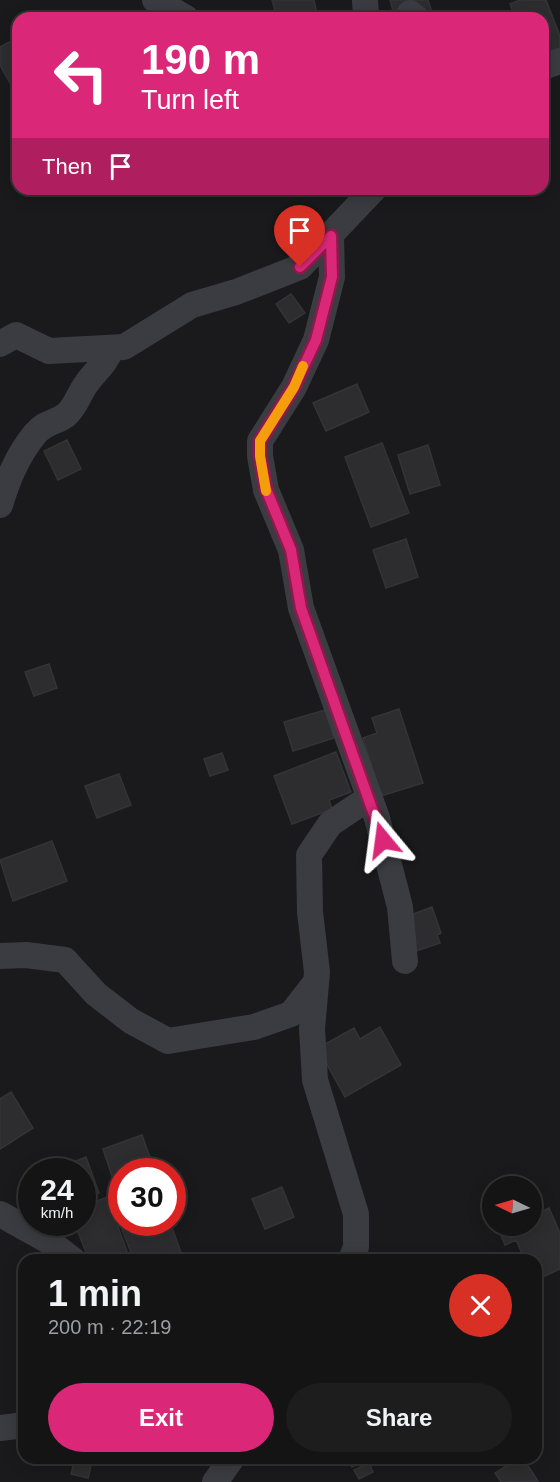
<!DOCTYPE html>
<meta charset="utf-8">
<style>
:root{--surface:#141415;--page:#1d1d1e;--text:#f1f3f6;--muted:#9d9ea0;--line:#333334;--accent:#db2777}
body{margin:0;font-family:Arial,sans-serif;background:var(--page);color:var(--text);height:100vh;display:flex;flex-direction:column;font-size:22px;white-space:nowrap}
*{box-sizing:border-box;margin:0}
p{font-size:20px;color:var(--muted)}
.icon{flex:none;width:33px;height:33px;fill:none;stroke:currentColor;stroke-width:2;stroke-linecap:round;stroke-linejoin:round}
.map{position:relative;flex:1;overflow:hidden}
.side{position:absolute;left:18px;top:1254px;width:524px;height:210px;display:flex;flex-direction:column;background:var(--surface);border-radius:18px;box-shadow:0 3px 15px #0003,0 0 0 2px var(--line)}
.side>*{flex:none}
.hud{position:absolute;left:12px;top:12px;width:537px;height:183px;border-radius:18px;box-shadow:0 3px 15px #0003,0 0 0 2px var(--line);background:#db2777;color:#fff;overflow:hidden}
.needle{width:39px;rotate:275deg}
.controls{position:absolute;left:482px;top:1176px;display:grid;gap:12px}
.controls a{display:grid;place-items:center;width:60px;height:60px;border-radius:50%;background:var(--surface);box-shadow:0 3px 15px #0003,0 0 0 2px var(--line);font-size:30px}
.speed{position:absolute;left:18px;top:1158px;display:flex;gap:12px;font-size:30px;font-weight:700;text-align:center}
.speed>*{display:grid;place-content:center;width:78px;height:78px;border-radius:50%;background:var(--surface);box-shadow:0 3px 15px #0003,0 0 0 2px var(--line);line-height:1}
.speed small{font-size:15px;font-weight:400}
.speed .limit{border:9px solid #d22;background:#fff;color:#111}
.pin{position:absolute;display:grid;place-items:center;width:51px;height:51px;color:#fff;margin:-62px -26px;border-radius:50% 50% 50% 0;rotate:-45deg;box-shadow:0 0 6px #0007}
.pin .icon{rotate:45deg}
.me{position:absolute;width:66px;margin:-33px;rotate:344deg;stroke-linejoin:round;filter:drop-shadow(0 0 4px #0008)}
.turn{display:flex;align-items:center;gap:21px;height:126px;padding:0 30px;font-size:27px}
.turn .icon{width:78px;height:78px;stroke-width:2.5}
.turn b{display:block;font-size:42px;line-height:51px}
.then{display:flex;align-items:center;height:57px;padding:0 30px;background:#0003;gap:12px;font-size:22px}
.round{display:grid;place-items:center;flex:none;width:63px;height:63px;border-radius:32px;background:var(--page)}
.summary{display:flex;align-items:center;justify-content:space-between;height:102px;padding:0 30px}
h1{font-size:36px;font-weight:700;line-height:45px}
.button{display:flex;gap:12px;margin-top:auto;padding:12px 30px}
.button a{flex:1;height:69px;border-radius:36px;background:var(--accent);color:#fff;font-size:24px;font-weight:700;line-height:69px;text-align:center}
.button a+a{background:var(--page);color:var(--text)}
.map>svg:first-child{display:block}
</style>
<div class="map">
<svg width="560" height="1482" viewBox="0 0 560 1482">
<rect width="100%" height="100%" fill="#1a1a1c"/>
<path fill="#2d2d30" stroke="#343438" stroke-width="1.5" d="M272,0H314L318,18H277Z
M390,0H428L434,18H395Z
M520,0H546L560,36V62L543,69V18H515L510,4Z
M18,37V81L11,85L0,65V47Z
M291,294L305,313L289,323L276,304Z
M357,384L369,412L326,431L313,403Z
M67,440L81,469L58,480L44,451Z
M382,443L409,513L371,527L345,457Z
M428,445L440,485L410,494L398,455Z
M406,539L418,577L386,588L373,550Z
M49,664L57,688L34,696L25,672Z
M399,709L423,783L381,796L363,738L377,733L372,718Z
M325,710L334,738L293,751L284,722Z
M336,752L351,792L329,800L332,809L292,824L274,776Z
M222,753L228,770L210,776L204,759Z
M119,774L131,805L97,818L85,786Z
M52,841L67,881L13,901L0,860Z
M432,907L441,933L437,935L440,943L416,951L405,917Z
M380,1027L401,1065L345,1097L318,1048L354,1028L360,1039Z
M11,1092L33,1128L0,1149V1099Z
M142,1135L155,1171L122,1172V1182L115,1185L103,1149Z
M86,1157L99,1193L82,1199V1172H48Z
M282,1187L294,1217L265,1229L252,1199Z
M107,1197L127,1251L104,1260H89L74,1222H82V1207Z
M122,1200V1222H170L182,1255L169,1260H134L112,1204Z
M549,1208L560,1233V1269L536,1280V1260H525L516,1240L505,1245L499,1231L511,1226H531V1216Z
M75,1458L92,1461L88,1478L71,1474Z
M348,1458H364L365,1461L352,1467Z
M519,1458H523L538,1481L501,1482L495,1473Z
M369,1463L373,1472L359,1479L354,1470Z"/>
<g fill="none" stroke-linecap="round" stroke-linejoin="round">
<path stroke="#3b3c41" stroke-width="26" d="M155,0L186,18
M365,0L366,18
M407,18L410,13L416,18
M543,67L560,61
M331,236L332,277L316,340L294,387L260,441V456L266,490L291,550L301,608L377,818L400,907L405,961
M0,344L16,335L49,351L124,347L192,305L236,292L300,267L374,189
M0,505C8,479 17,456 35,434C46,421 56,423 66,415C76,407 79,393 87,383C95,371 106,364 111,349
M0,956L26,955L65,960L96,994L131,1021L168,1041L254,1027L291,1014L316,982
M0,1214L47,1240L73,1260
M351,1260L356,1247V1214L315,1080L312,1029L317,972L310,912L309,855L330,824L370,797
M0,1428L24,1425
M215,1482L232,1458"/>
</g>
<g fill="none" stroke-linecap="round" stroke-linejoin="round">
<g stroke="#8e194d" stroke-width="15">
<path id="route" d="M300,267L331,236L332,277L316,340L294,387L260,441V456L266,489L291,550L301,608L383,840"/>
</g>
<use href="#route" stroke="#db2777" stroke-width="10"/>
<path stroke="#f59e0b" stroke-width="10" d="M266,491L260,456V441L294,387L303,366"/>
</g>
</svg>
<div class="controls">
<a><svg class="needle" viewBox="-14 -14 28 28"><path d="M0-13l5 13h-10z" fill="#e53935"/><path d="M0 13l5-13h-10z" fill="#9d9ea0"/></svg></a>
</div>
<div class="speed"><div>24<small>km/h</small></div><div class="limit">30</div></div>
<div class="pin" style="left:300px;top:267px;background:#d93025"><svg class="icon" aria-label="arrive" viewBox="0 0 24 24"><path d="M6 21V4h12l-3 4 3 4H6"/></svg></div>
<svg class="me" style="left:383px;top:840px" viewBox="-20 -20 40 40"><path d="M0-17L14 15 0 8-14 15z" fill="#db2777" stroke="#fff" stroke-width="4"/></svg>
<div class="hud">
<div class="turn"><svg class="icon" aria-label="left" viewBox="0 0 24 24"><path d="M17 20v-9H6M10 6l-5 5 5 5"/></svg><div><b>190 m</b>Turn left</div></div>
<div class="then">Then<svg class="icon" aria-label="arrive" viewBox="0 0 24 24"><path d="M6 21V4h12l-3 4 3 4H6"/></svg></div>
</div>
<section class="side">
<div class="summary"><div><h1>1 min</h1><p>200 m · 22:19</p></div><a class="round" style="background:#d93025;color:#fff"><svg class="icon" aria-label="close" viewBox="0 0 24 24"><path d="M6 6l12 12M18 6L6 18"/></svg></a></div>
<div class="button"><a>Exit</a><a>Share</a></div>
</section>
</div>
